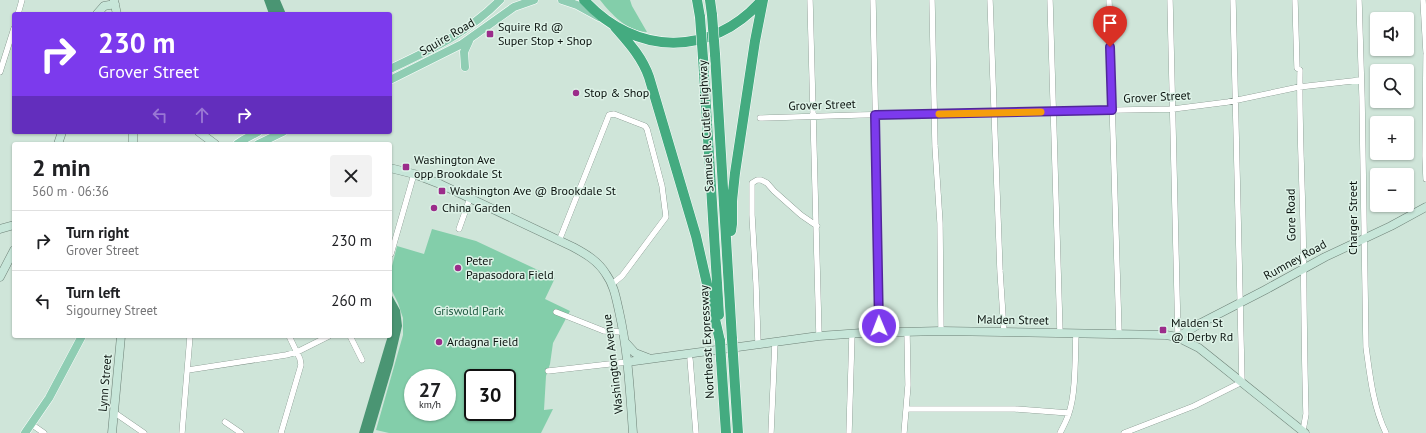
<!DOCTYPE html>
<meta charset="utf-8">
<style>
:root{--surface:#fff;--page:#f2f2f2;--text:#202124;--muted:#757577;--line:#e0e0e0}
body{margin:0;font-family:"PT Sans",sans-serif;background:var(--page);color:var(--text);height:100vh;display:flex;flex-direction:column;font-size:15px;white-space:nowrap}
*{box-sizing:border-box;margin:0}
p{font-size:13px;color:var(--muted)}
.icon{flex:none;width:22px;height:22px;fill:none;stroke:currentColor;stroke-width:2;stroke-linecap:round;stroke-linejoin:round}
.map{position:relative;flex:1;overflow:hidden}
.details{position:absolute;left:12px;top:142px;width:380px;height:196px;display:flex;flex-direction:column;background:var(--surface);border-radius:4px;box-shadow:0 1px 3px #0004}
.details>*{flex:none}
.hud{position:absolute;left:12px;top:12px;width:380px;height:122px;border-radius:4px;box-shadow:0 1px 3px #0004;background:#7c3aed;color:#fff;overflow:hidden}
.buttons{position:absolute;left:1370px;top:12px;display:grid;gap:8px}
.buttons a{display:grid;place-items:center;width:44px;height:44px;border-radius:4px;background:var(--surface);box-shadow:0 1px 3px #0004;font-size:20px}
.speed{position:absolute;left:404px;top:369px;display:flex;gap:8px;font-size:20px;font-weight:700;text-align:center}
.speed>*{display:grid;place-content:center;width:52px;height:52px;border-radius:50%;background:var(--surface);box-shadow:0 1px 3px #0004;line-height:1}
.speed small{font-size:10px;font-weight:400}
.speed .limit{border:2px solid #111;border-radius:6px;background:#fff;color:#111}
.pin{position:absolute;display:grid;place-items:center;width:34px;height:34px;color:#fff;margin:-41px -17px;border-radius:50% 50% 50% 0;rotate:-45deg;box-shadow:0 0 4px #0007}
.pin .icon{rotate:45deg}
.me{position:absolute;width:44px;margin:-22px;rotate:359deg;stroke-linejoin:round;filter:drop-shadow(0 0 3px #0008)}
.turn{display:flex;align-items:center;gap:14px;height:84px;padding:0 20px;font-size:18px}
.turn .icon{width:52px;height:52px;stroke-width:2.5}
.turn b{display:block;font-size:28px;line-height:34px}
.lanes{display:flex;align-items:center;height:38px;padding:0 20px;background:#0003;justify-content:center;gap:20px;direction:ltr}
.lanes .off{opacity:.35}
.round{display:grid;place-items:center;flex:none;width:42px;height:42px;border-radius:4px;background:var(--page)}
.summary{display:flex;align-items:center;justify-content:space-between;height:68px;padding:0 20px}
h1{font-size:24px;font-weight:700;line-height:30px}
ul{padding:0;list-style:none}
li{display:flex;align-items:center;gap:12px;height:60px;padding:0 20px;border-top:1px solid var(--line)}
li div{flex:1}
li b{display:block;font-size:15px}
li em{font-style:normal}
.map>svg:first-child{display:block}
</style>
<div class="map">
<svg width="1426" height="433" viewBox="0 0 1426 433">
<rect width="100%" height="100%" fill="#cfe5d9"/>
<path fill="#83ceaa" fill-rule="evenodd" d="M600,0H630L632,6L647,32C627,31 612,15 600,0Z
M432,229L476,241L555,278L545,299L570,311L553,343L550,364L546,376L544,410L553,409L541,433H389L376,430L403,335V318L398,303L390,287V274L397,246L424,254ZM413,378H447V412H413ZM473,378H507V412H473Z"/>
<path fill="#4a9573" d="M264,0H280L286,14H269Z
M390,292L400,310L402,326L393,365L373,433H359L386,342L388,336H390Z"/>
<g fill="none" stroke-linecap="round" stroke-linejoin="round">
<g stroke="#6e8177" stroke-width="6">
<path id="street" d="M810,0L819,336
M873,0L880,333
M932,0L935,146L940,223L941,331
M990,0L1000,271L1004,332
M1050,0L1060,333
M1109,0L1119,333
M1170,0L1178,337
M1295,0L1297,68L1300,70C1299,122 1302,174 1303,225C1304,288 1304,351 1306,414L1303,431
M1359,0L1362,97L1366,347C1370,376 1373,406 1386,433
M1423,0L1426,52
M18,14L22,0
M1426,55L1425,156L1426,179
M0,72L14,28
M760,118L859,115L1173,109L1228,102L1299,87L1361,80
M459,229L470,198
M559,241L609,115L614,114L645,126L647,129L662,186L666,217L622,276L612,284
M391,254L414,174
M556,312L604,331L623,332
M350,336L362,360
M758,344L756,283L752,215V183L757,180H761L767,183L774,191L801,215L817,226
M690,359L696,433
M188,370L286,355L297,352L329,336
M548,371L627,362
M906,409H1015L1069,413
M115,413L144,433
M225,422L241,433
M31,424L44,433
M182,433L190,336
M281,433L301,365L300,359L289,336
M771,433L775,342
M849,433L852,334
M904,433L908,385L907,332
M1060,433C1063,427 1067,420 1069,413C1076,392 1075,357 1076,333
M1124,433L1194,406L1242,382L1233,0"/>
</g>
<g stroke="#6e8177" stroke-width="9">
<path id="secondary" d="M114,1L117,14
M97,14L104,6L115,4
M133,132V144
M199,132L215,144
M58,144L62,132
M390,168L414,174L440,184L573,247C586,254 598,261 606,274C614,285 616,298 619,311C628,351 630,392 633,433
M0,229L14,225
M0,277L14,250
M1178,337L1199,324L1265,290L1325,257L1391,226L1426,207
M626,343L635,353L648,358
M627,362L819,336L862,333L941,331L1166,335L1177,337L1199,348L1305,433
M112,433L121,336"/>
</g>
<g stroke="#fff" stroke-width="9">
<path id="primary" d="M562,0L577,5L599,17
M465,67L464,52L469,41
M390,69C430,50 469,32 500,0
M390,80L462,44L514,7L534,0
M237,144L243,140L258,132
M258,144L283,132
M25,433L49,398L82,336"/>
</g>
<g stroke="#fff" stroke-width="11">
<path id="highway" d="M584,0C635,56 711,58 762,0
M697,0L700,17
M710,0L712,15
M615,27C629,43 642,57 649,77L696,236L720,341
M715,54L732,339
M703,58L719,315
M731,231L732,224V201L735,173L755,41L763,0
M733,355L738,433
M721,359L726,433"/>
</g>
<use href="#street" stroke="#fff" stroke-width="5.5"/>
<use href="#secondary" stroke="#c7e6d9" stroke-width="8"/>
<use href="#primary" stroke="#8fcdb3" stroke-width="8"/>
<use href="#highway" stroke="#44ab80" stroke-width="10"/>
<g stroke="#fff" stroke-width="11" stroke-linecap="butt">
<path id="highway-bridge" d="M712,15L715,54
M700,17L703,58
M732,339L733,355
M720,341L721,359"/>
</g>
<use href="#highway-bridge" stroke="#44ab80" stroke-width="10"/>
</g>
<g fill="none" stroke-linecap="round" stroke-linejoin="round">
<g stroke="#51269a" stroke-width="10">
<path id="route" d="M879,326L875,115L1112,110L1110,47"/>
</g>
<use href="#route" stroke="#7c3aed" stroke-width="7"/>
<path stroke="#f59e0b" stroke-width="7" d="M939,114L1041,112"/>
</g>
<g fill="#9b2c8a" stroke="#ddf2e7" stroke-width="1.5">
<rect x="486" y="30" width="8" height="8" rx="2"/>
<circle cx="576" cy="93" r="4"/>
<rect x="402" y="163" width="8" height="8" rx="2"/>
<rect x="438" y="187" width="8" height="8" rx="2"/>
<circle cx="434" cy="208" r="4"/>
<circle cx="458" cy="268" r="4"/>
<rect x="1159" y="326" width="8" height="8" rx="2"/>
<circle cx="439" cy="342" r="4"/>
</g>
<g text-anchor="middle" stroke-width="3" stroke-linejoin="round" paint-order="stroke">
<g font-size="12" fill="#0a120e" stroke="#ddf2e7" text-anchor="start">
<text x="498" y="31">Squire Rd @<tspan x="498" dy="14">Super Stop + Shop</tspan></text>
<text x="584" y="97">Stop &amp; Shop</text>
<text x="414" y="164">Washington Ave<tspan x="414" dy="14">opp Brookdale St</tspan></text>
<text x="450" y="195">Washington Ave @ Brookdale St</text>
<text x="442" y="212">China Garden</text>
<text x="466" y="265">Peter<tspan x="466" dy="14">Papasodora Field</tspan></text>
<text x="1171" y="327">Malden St<tspan x="1171" dy="14">@ Derby Rd</tspan></text>
<text x="447" y="346">Ardagna Field</text>
</g>
<g font-size="12" fill="#0a120e" stroke="#ddf2e7">
<text transform="translate(447 37) rotate(-30)" y="4">Squire Road</text>
<text transform="translate(1157 97) rotate(-3)" y="4">Grover Street</text>
<text transform="translate(822 105) rotate(-2)" y="4">Grover Street</text>
<text transform="translate(706 126) rotate(-93)" y="4">Samuel R. Cutler Highway</text>
<text transform="translate(1291 215) rotate(-91)" y="4">Gore Road</text>
<text transform="translate(1353 218) rotate(-90)" y="4">Charger Street</text>
<text transform="translate(1295 260) rotate(-29)" y="4">Rumney Road</text>
<text transform="translate(1013 320) rotate(1)" y="4">Malden Street</text>
<text transform="translate(707 342) rotate(-93)" y="4">Northeast Expressway</text>
<text transform="translate(613 364) rotate(-97)" y="4">Washington Avenue</text>
<text transform="translate(105 383) rotate(-85)" y="4">Lynn Street</text>
</g>
<g font-size="12" fill="#205a41" stroke="#ddf2e7">
<text x="469" y="315">Griswold Park</text>
</g>
</g>
</svg>
<div class="buttons">
<a><svg class="icon" aria-label="sound" viewBox="0 0 24 24"><path d="M4 9h4l5-4v14l-5-4H4zM17 9q2 3 0 6"/></svg></a>
<a><svg class="icon" aria-label="search" viewBox="0 0 24 24"><circle cx="10" cy="10" r="6"/><path d="M15 15l6 6"/></svg></a>
<a>+</a>
<a>−</a>
</div>
<div class="speed"><div>27<small>km/h</small></div><div class="limit">30</div></div>
<div class="pin" style="left:1110px;top:47px;background:#d93025"><svg class="icon" aria-label="arrive" viewBox="0 0 24 24"><path d="M6 21V4h12l-3 4 3 4H6"/></svg></div>
<svg class="me" style="left:879px;top:326px" viewBox="-20 -20 40 40"><circle r="17" fill="#7c3aed" stroke="#fff" stroke-width="3"/><path d="M0-11L8 9 0 5-8 9z" fill="#fff"/></svg>
<div class="hud">
<div class="turn"><svg class="icon" aria-label="right" viewBox="0 0 24 24"><path d="M7 20v-9h11M14 6l5 5-5 5"/></svg><div><b>230 m</b>Grover Street</div></div>
<div class="lanes"><svg class="icon off" aria-label="left" viewBox="0 0 24 24"><path d="M17 20v-9H6M10 6l-5 5 5 5"/></svg><svg class="icon off" aria-label="ahead" viewBox="0 0 24 24"><path d="M12 20V5M6 11l6-6 6 6"/></svg><svg class="icon" aria-label="right" viewBox="0 0 24 24"><path d="M7 20v-9h11M14 6l5 5-5 5"/></svg></div>
</div>
<section class="details">
<div class="summary"><div><h1>2 min</h1><p>560 m · 06:36</p></div><a class="round"><svg class="icon" aria-label="close" viewBox="0 0 24 24"><path d="M6 6l12 12M18 6L6 18"/></svg></a></div>
<ul>
<li><svg class="icon" aria-label="right" viewBox="0 0 24 24"><path d="M7 20v-9h11M14 6l5 5-5 5"/></svg><div><b>Turn right</b><p>Grover Street</p></div><em>230 m</em></li>
<li><svg class="icon" aria-label="left" viewBox="0 0 24 24"><path d="M17 20v-9H6M10 6l-5 5 5 5"/></svg><div><b>Turn left</b><p>Sigourney Street</p></div><em>260 m</em></li>
</ul>
</section>
</div>
